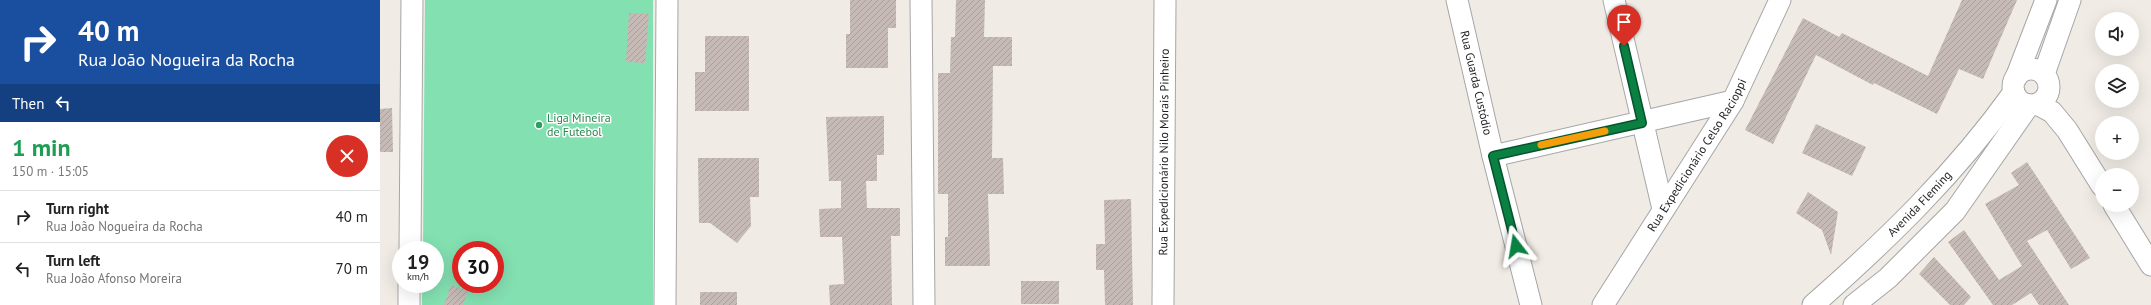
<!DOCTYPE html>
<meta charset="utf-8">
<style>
:root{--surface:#fff;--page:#f6f6f6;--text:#222;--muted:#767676;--line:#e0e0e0}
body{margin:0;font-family:"PT Sans",sans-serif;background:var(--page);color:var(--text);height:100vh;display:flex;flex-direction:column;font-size:15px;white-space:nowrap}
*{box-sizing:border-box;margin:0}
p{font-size:13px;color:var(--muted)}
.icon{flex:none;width:22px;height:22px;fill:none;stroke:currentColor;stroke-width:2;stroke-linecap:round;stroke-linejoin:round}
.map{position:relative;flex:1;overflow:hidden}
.side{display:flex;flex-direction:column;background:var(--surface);width:380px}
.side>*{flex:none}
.top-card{background:#1a4fa0;color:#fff;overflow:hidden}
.tools{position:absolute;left:1715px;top:12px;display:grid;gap:8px}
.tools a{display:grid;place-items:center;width:44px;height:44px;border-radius:50%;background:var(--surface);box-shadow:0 4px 16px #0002;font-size:20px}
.speed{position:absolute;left:12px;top:241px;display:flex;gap:8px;font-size:20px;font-weight:700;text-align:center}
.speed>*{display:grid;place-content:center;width:52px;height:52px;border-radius:50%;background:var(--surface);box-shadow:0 4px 16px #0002;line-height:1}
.speed small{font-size:10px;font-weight:400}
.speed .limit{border:6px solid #d22;background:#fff;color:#111}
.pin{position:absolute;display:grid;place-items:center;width:34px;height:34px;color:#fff;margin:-41px -17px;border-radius:50% 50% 50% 0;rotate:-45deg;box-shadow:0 0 4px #0007}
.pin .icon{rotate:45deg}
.me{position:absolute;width:44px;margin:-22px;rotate:346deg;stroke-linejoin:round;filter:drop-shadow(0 0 3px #0008)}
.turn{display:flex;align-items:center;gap:14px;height:84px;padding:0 12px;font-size:18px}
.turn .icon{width:52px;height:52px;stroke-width:2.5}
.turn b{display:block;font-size:28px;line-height:34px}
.then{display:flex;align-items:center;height:38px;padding:0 12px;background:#0003;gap:8px;font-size:15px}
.round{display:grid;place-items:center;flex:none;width:42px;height:42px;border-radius:21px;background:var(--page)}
.overview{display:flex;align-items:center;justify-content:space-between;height:68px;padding:0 12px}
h1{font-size:24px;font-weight:700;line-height:30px;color:#1e9e55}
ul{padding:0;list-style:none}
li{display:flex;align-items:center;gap:12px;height:52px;padding:0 12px;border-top:1px solid var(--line)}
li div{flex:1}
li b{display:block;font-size:15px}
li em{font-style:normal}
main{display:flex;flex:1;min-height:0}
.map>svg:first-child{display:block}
</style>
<main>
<section class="side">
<div class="top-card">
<div class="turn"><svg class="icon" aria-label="right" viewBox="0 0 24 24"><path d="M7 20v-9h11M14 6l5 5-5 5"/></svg><div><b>40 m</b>Rua João Nogueira da Rocha</div></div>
<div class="then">Then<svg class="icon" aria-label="left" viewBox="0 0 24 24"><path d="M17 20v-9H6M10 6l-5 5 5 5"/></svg></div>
</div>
<div class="overview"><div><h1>1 min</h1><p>150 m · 15:05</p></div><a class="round" style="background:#d93025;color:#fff"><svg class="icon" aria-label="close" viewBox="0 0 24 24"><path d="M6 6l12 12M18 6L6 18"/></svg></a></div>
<ul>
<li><svg class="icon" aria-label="right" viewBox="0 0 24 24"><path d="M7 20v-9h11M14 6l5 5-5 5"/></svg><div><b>Turn right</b><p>Rua João Nogueira da Rocha</p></div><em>40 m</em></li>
<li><svg class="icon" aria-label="left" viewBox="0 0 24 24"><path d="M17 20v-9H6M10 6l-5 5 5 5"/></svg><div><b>Turn left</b><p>Rua João Afonso Moreira</p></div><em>70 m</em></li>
</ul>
</section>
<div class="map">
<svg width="1771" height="305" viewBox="0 0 1771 305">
<defs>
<pattern id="building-hatch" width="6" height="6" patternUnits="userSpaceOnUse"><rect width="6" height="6" fill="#c5bab5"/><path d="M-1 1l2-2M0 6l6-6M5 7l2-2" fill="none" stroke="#a99f9b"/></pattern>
</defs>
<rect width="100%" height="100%" fill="#f0ebe5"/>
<path fill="#83e0b1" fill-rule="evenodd" d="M45,0H273V305H42V284H55V250H43ZM81,250H115V284H81Z"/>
<path fill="url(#building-hatch)" d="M470,0H516V28H508V68H466V34H470Z
M576,0H605L604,37H632V66H613L612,158H623L624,194H608L610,266H565V237H568V194H558V73H570L571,37H575Z
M1582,0H1637L1603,79L1579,69L1557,114L1494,83L1493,85L1436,55L1393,144L1365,130L1423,18L1459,37L1462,33L1548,76Z
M249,13L269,14L265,63L246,62Z
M325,36H369V111H315V72H325Z
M12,108L13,152H0V109Z
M504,116V155H497V181H486L487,208H520V236H511L512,305H450L449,285L464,284L462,237H440L439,209L461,208V181H449L446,117Z
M1436,124L1486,147L1472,176L1422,153Z
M318,158H379V197H370L371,226L357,243L330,223H319Z
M1647,162L1710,258L1691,269L1667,230L1647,241L1689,305H1659L1651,293L1632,305H1613L1568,242L1584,230L1619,280L1642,266L1605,204L1639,185L1631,173Z
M1428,192L1458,212L1451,255L1442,230L1416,213Z
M751,199L753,305H725L724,270H716V244H725L724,200Z
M1554,257L1591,297L1584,305H1570L1539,274Z
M641,281H679V304H641Z
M71,285L88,291L83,305H64Z
M320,292H357V305H320Z"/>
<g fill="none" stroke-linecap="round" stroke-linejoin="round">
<g stroke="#a6a6a6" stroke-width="23">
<g id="minor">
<path d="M541,0L544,305"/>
<path id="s1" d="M1077,0L1113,156L1151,305"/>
<path d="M1234,0L1283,209"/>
<circle cx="1651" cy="87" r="18"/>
<path d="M1664,74L1690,0"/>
<path d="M1636,78L1666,0"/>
<path d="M1657,104L1672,112L1687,130L1722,186"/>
<path d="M1113,156L1353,101"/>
<path d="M1734,205L1771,265"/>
<path d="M30,250L32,0"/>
<path d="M29,305V284"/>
<path d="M285,305L287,0"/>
<path id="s2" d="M783,305L785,0"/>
<path id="s3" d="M1223,305L1353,101L1400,0"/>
<path id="s4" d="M1433,305C1507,240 1577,172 1634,92"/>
<path d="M1474,305L1508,278L1575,211L1649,105"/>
</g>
</g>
<use href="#minor" stroke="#fff" stroke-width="21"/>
</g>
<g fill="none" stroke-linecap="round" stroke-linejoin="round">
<g stroke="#07532c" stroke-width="10">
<path id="route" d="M1136,246L1113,156L1262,123L1244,46"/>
</g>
<use href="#route" stroke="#0b8043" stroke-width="7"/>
<path stroke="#f59e0b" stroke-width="7" d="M1161,145L1225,131"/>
</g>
<circle fill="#2e9e5b" stroke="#fff" stroke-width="1.5" cx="159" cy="125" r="4"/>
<g text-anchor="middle" stroke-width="3" stroke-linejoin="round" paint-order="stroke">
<g font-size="12" fill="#1f1f1f" stroke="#fff">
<text dy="4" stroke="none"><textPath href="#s1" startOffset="85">Rua Guarda Custódio</textPath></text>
<text dy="4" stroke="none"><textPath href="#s2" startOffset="153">Rua Expedicionário Nilo Morais Pinheiro</textPath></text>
<text dy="4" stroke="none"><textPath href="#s3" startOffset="177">Rua Expedicionário Celso Racioppi</textPath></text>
<text dy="4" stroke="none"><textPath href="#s4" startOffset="147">Avenida Fleming</textPath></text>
</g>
<g font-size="12" fill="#27864d" stroke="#fff" text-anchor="start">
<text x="167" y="122">Liga Mineira<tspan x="167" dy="14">de Futebol</tspan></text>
</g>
</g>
</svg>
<div class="tools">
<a><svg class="icon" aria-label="sound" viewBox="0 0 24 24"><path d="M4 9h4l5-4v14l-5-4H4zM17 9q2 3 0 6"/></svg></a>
<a><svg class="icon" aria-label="layers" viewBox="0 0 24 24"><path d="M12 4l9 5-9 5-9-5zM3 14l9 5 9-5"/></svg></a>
<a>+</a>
<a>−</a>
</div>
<div class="speed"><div>19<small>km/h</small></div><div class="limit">30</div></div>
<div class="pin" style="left:1244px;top:46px;background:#d93025"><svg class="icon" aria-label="arrive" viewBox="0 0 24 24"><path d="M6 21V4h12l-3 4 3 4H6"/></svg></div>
<svg class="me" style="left:1136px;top:246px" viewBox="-20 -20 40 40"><path d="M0-17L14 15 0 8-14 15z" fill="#0b8043" stroke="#fff" stroke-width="4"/></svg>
</div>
</main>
